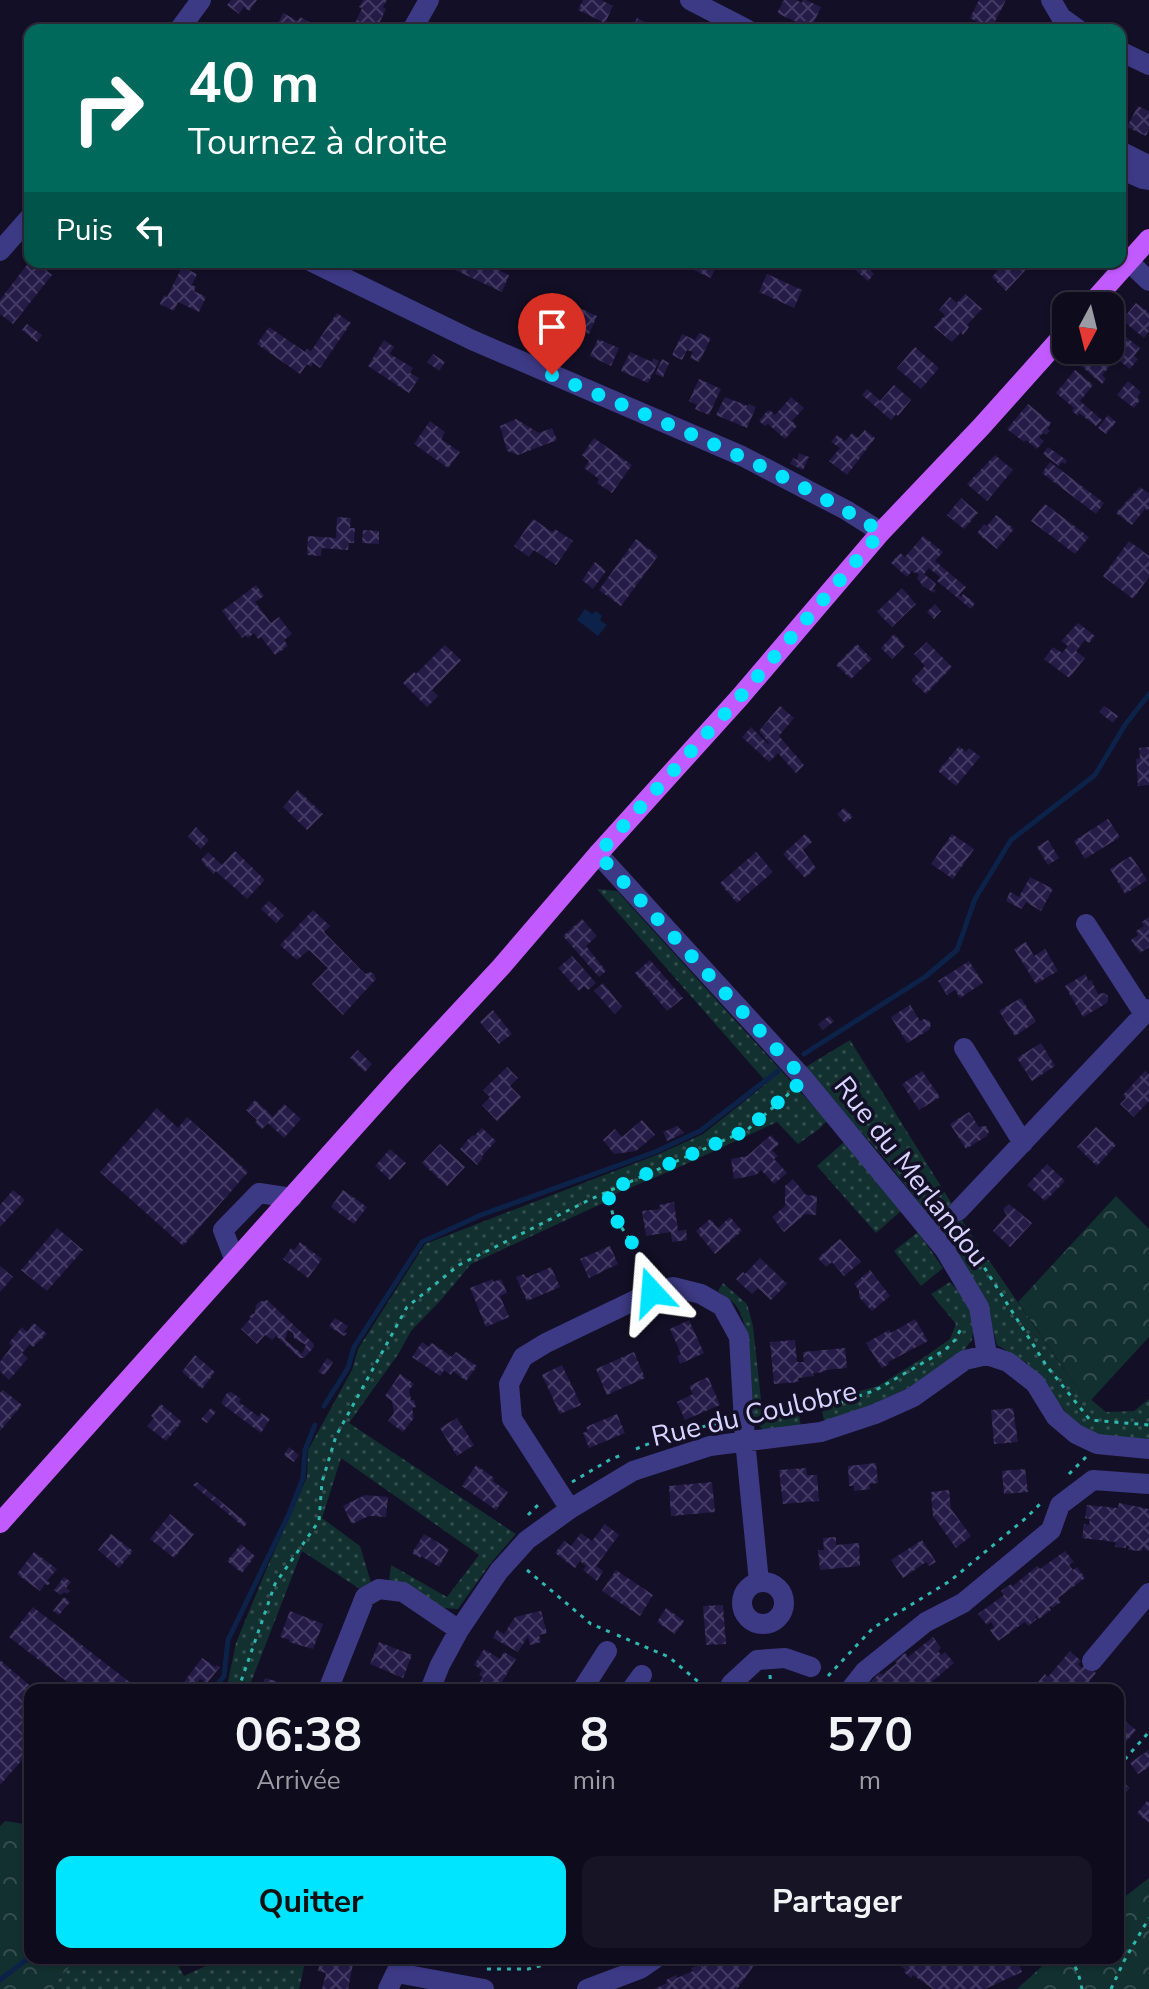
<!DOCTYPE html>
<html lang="fr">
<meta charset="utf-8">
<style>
:root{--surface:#0e0b1c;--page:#171425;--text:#f1f3f6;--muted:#9b9ba3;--line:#2e2b3b;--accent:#00e5ff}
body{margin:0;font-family:"Nunito Sans",sans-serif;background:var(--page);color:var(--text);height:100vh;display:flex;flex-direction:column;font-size:30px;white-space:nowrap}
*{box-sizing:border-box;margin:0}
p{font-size:26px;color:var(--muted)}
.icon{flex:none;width:44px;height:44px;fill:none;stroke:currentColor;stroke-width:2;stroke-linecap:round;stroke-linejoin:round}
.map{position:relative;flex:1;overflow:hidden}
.panel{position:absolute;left:24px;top:1684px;width:1100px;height:280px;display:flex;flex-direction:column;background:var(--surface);border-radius:16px;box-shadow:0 2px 6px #0004,0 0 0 2px var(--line)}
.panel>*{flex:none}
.top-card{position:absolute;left:24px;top:24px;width:1102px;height:244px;border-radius:16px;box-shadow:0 2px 6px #0004,0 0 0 2px var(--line);background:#00695c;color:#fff;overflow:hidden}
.needle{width:52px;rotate:187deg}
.buttons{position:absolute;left:1052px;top:292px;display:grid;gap:16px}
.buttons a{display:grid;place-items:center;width:72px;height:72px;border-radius:16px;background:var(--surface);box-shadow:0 2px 6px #0004,0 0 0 2px var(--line);font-size:40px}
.pin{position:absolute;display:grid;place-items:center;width:68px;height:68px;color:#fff;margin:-82px -34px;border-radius:50% 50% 50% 0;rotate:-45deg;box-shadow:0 0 8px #0007}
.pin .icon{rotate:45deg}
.me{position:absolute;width:88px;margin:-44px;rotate:341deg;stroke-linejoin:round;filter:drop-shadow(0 0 6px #0008)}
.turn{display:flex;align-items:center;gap:28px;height:168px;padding:0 32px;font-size:36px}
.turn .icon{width:104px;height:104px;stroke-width:2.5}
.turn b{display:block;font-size:56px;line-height:68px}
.then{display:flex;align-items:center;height:76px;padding:0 32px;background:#0003;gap:16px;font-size:30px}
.eta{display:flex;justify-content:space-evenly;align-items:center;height:136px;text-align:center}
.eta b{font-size:48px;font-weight:700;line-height:56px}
.action{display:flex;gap:16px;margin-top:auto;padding:16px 32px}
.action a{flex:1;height:92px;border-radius:16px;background:var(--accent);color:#111;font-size:32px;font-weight:700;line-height:92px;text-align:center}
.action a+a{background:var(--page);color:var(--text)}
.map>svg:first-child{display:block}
</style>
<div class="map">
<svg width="1149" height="1989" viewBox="0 0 1149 1989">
<defs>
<pattern id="grass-dots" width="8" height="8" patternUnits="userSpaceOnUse" patternTransform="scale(2)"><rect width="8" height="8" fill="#12302f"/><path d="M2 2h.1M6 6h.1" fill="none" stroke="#344d4e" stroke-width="1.8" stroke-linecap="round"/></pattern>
<pattern id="forest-crowns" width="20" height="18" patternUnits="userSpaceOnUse" patternTransform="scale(2)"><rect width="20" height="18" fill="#12302f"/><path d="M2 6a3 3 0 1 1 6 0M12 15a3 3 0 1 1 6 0" fill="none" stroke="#344d4e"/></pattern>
<pattern id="building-cross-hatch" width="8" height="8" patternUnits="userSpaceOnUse" patternTransform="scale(2)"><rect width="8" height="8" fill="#241b47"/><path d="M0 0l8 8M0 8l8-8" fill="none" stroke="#433b63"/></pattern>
</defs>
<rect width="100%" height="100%" fill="#130f26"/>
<path fill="url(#grass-dots)" d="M597,889L617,891L827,1121L819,1129L798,1144L777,1122L673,1170L615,1194L601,1204L471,1264L441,1300L411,1331L399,1353L349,1423L516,1534L490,1564L458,1609L444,1608L389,1582L391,1565L447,1597L479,1555L341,1458L322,1518L360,1546L372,1586L363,1591L302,1551L248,1690H225L227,1686L236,1643L266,1570L307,1477L308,1450L352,1370L358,1349L425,1244L659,1154L703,1134L767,1083Z
M850,1040L970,1233L1077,1388L1106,1412L1134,1411L1149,1399V1440L1104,1436L1076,1425L1027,1363L997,1345L986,1303L943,1234L885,1159L804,1068Z
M844,1142L901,1211L876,1233L817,1166Z
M918,1232L943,1268L921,1286L894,1251Z
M950,1282L970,1305L974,1324L972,1340L960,1355L912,1386L867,1407L824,1421L820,1402L878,1386L926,1356L950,1339L956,1324L931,1294Z
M723,1283L747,1304L753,1326L762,1409L766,1415L788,1411L796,1397L801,1426L766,1432L754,1421C752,1395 751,1326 737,1307C733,1301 724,1296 718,1291Z
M77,1958H174L184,1976L223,1958H306L299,1989H50Z"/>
<path fill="url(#forest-crowns)" d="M1116,1196L1149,1229V1337L1091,1400L1077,1388L1018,1302Z
M5,1821L30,1825V1958H77L50,1989H0V1826Z
M1149,1878V1989H1017L1051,1958H1118V1902Z"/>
<path fill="#0c2248" d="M585,609L592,614L596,611L602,616L600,620L607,625L598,636L577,620Z"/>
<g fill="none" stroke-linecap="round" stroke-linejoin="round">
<path stroke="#0c2248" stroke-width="5" d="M804,1054L925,977L957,950L975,899L1011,840L1095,775L1125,725L1149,694
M324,1406L348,1368L354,1347L422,1242L481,1215L655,1152L700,1131L778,1071
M213,1690L224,1676L228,1640L289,1514L303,1478L305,1450L315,1425
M0,1980L30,1957"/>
</g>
<path fill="url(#building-cross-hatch)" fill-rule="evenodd" d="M231,0H257L249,11L244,7L239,14L227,5Z
M363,0H387L383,7L386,9L376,30L368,29L352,30L362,8L359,7Z
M583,0H601L613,6L605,23L578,10Z
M784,0H796L802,3L803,0H806L821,7L813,24L805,21L803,25L777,13Z
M979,0H1006L991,29L970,18Z
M283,13L298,21L300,17L319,27L317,30H275Z
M637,18L660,30H631Z
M1138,106L1149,111V129L1146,136L1127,127Z
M29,262H36L52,275L13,324L0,314V300Z
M457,262H481L509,275L502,292L453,269Z
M676,262H718L711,278Z
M846,262H884L880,267L876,264L871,271L874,274L868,281Z
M1005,262H1033L1006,291L992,277Z
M182,267L197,274L192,285L196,287L194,291L206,297L199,312L178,302L174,311L160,304L164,295L167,297Z
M767,274L802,290L794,308L759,292Z
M549,294L597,316L589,334L541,311Z
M965,294L982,309L967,325L969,327L963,335L961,332L952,342L934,327L945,315L939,310L950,297L957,303Z
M1136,303L1149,313V331L1144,338L1122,320Z
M337,313L351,323L320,368L313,363L311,367L307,364L300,374L257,344L269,327L305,352L307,349L311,351Z
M27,324L42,335L37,342L22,330Z
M1113,327L1140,348L1134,356L1138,359L1130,369L1106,350H1110V331Z
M699,333L711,338L699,362L690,358L693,352L687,350L682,360L672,355L682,334L695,340Z
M598,339L619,348L611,366L590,356Z
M384,340L394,347L390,354L413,368L410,373L419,378L409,393L368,366Z
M915,347L939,368L921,389L897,368Z
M1092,350H1097L1113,363L1102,375L1106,379L1102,384L1079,364Z
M630,352L652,362L653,358L659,361L648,383L621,371Z
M433,354L445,362L439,371L427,362Z
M662,359L669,363L663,377L655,374Z
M1075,370L1093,385L1080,401L1102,420L1096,426L1079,413L1078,416L1072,411L1074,408L1056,393Z
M699,379L721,389L709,415L695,409L697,405L689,401Z
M1128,381L1141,392L1137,398L1140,400L1134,408L1117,395Z
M894,385L911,400L898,416L896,414L891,420L862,395L867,389L880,401Z
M725,397L748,406L749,404L756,407L747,428L716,415Z
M791,397L804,408L792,421L797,426L785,439L768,424L765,426L759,421L767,411L770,410L775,415Z
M1028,404L1051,423L1047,429L1050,431L1046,435L1043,433L1039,437L1044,441L1037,449L1026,440L1024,442L1007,429Z
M1108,415L1116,422L1106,434L1098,428Z
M516,419L539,433L552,428L557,440L518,455L507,451L500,426Z
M430,421L445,432L441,439L460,452L448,468L414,444Z
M865,430L875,438L847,475L829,461L840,448L831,442L837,435L845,441L852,433L858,438Z
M594,438L632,465L612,493L597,483L599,479L584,468L589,461L582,455Z
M1048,447L1065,459L1067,461L1065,464L1062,462L1059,466L1043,454Z
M799,453L809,457L803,470L790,464L793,458L797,460Z
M995,455L1013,470L987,501L967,484Z
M1050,462L1104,503L1096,514L1042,473Z
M1140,487L1149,494V508L1147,511L1145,509L1132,525L1116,513Z
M961,498L978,513L964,529L947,515Z
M1045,504L1089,537L1075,554L1031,521Z
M996,515L1014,529L997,549L977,533L984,524L987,526Z
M337,517L351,518L350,528H355L354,543H349L348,550L322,548L321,556L307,555L308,536L336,538Z
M533,519L552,532L555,529L573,541L556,565L534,550L529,557L514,546Z
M363,530L379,531V544L362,543Z
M923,536L943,552L935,561L966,587L959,595L961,597L963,594L975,603L971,609L937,581L940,577L929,568L924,574L936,584L933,589L936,590L934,593L923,586L917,578L919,575L916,572L914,573L912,571L907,577L891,563L900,553L905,557Z
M636,539L658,556L621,606L599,590Z
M1129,541L1149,556V577L1133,599L1103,576Z
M595,562L606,571L593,589L582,580Z
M256,585L264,596L255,602L271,623L279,617L292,634L284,640L288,646L275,655L261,637L258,639L254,633L248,638L245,635L242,638L222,611Z
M902,588L916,604L892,627L877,612Z
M935,604L941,611L934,619L927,612Z
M1078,623L1095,636L1089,643L1085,640L1076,651L1085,658L1069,678L1044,659L1053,647L1062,653L1068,646L1061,641Z
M894,634L905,646L892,659L881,648Z
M927,642L952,667L926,694L911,680L925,666L914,654Z
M857,644L872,659L851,679L836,665Z
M445,645L461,660L432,690L438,696L427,707L403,683L414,672L416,674Z
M780,706L794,718L779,736L804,765L796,773L778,753L769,762L742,737L751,727L768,744L769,743L759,731Z
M1104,706L1118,716L1113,723L1099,712Z
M959,746L966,752L969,748L980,757L956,786L938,771Z
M1149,747V785L1138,786L1136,759L1140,758L1139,748Z
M298,790L323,814L307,830L283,807Z
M844,808L853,817L845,823L837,814Z
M1108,819L1120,837L1085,859L1074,841Z
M196,827L209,840L201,849L188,837Z
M805,834L812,842L803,850L816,868L805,878L783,854Z
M952,834L974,849L953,879L931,864Z
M1048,840L1059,858L1048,865L1037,847Z
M235,851L265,880L247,899L216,871L213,874L201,860L208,852L222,865Z
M756,852L773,872L737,903L720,883Z
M1131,856L1147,880L1125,894L1110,869Z
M1030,877L1053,889L1041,911L1026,902L1022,909L1006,901L1010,892L1019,897Z
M269,901L284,915L276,923L261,909Z
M313,910L330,926L324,932L365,974L370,972L374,974L376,979L343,1015L312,984L328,968L309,950L297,960L280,945Z
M1149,917V947L1140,953L1131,940L1138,935L1136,931L1144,926L1142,922Z
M582,919L597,936L586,946L606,971L599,977L563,936Z
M1026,942L1034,956L1045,949L1058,971L1036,984L1014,949Z
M572,956L596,983L588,990L584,986L579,991L558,968Z
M650,960L683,998L667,1011L635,973Z
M969,961L983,983L960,998L955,990L947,995L938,981Z
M1085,974L1089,981L1091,980L1098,994L1104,993L1108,996V1000L1107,1003L1083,1017L1065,986Z
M603,983L622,1007L615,1014L594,991Z
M1021,998L1036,1022L1015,1036L999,1011Z
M910,1005L920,1021L924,1019L928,1020L931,1024L929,1030L907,1043L891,1017Z
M493,1010L512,1034L499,1044L480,1022Z
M829,1016L834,1021L823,1030L818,1024Z
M1041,1043L1055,1066L1032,1081L1017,1058Z
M358,1050L372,1064L365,1072L350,1058Z
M507,1067L518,1078L510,1086L521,1097L497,1121L482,1105L490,1097L483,1090Z
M922,1071L940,1097L919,1110L902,1084Z
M1145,1071L1149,1074V1101L1134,1117L1120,1104L1126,1098L1123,1095Z
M255,1100L273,1117L284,1104L301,1119L284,1138L268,1123L262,1129L255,1123L257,1120L246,1110Z
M157,1108L178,1128L187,1117L248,1172L183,1246L100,1172Z
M969,1112L979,1127L986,1126L989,1131L987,1136L966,1149L950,1124Z
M642,1120L655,1135L636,1151L614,1154L603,1140L615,1129L622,1137Z
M677,1126L684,1133L667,1141L663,1132Z
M1096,1127L1116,1145L1097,1166L1077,1147Z
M482,1128L496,1141L482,1156L483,1158L477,1165L460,1149L472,1135L474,1136Z
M771,1135L779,1144L772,1150L778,1156L774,1159L787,1173L774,1184L761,1170L756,1175L734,1179L731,1159L747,1156Z
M440,1144L465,1167L447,1186L422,1163Z
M390,1149L406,1163L390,1180L375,1166Z
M1047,1164L1065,1181L1045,1201L1027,1185Z
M793,1179L806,1195L817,1196L816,1215L805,1214L784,1232L772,1217L785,1206V1186Z
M13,1190L25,1200L0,1227V1205Z
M343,1190L367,1207L354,1224L331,1207Z
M674,1202L678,1231L686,1230L687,1240L672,1242L671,1232L646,1236L642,1211L660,1209L659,1205Z
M1009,1204L1032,1223L1010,1247L993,1231L1007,1215L1004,1211V1208Z
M730,1217L742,1231L715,1254L696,1231L710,1219L718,1228Z
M57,1228L83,1250L47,1291L21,1270Z
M840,1239L861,1262L844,1276L832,1262L826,1267L818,1258Z
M300,1242L322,1259L308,1278L283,1259L291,1248L294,1250Z
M610,1246L618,1264L589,1278L580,1259Z
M760,1258L787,1284L771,1300L758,1288L752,1294L736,1279L743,1272L745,1274Z
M0,1266L13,1277L0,1292Z
M551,1267L560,1287L527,1301L516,1277L524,1274L526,1278Z
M870,1270L890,1296L872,1311L859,1297V1290L854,1284Z
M493,1279L494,1282L501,1279L507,1293L500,1296L509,1317L486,1327L470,1288Z
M267,1300L314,1344V1347L304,1358H300L276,1336L272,1340L265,1335L257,1344L241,1329L251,1318L249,1316L255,1313L256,1305L259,1302ZM288,1330L293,1333L294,1338L306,1345L302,1354L285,1340Z
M335,1318L348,1326L344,1332L347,1333L344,1336L329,1326Z
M915,1319L928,1341L888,1362L889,1364L882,1368L866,1343L889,1330L891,1333Z
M689,1320L704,1353L680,1364L677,1356L681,1354L670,1329Z
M34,1323L47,1334L33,1347L30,1344L22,1353L28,1358L9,1380L0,1371V1362L12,1346L9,1343L22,1327L27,1332Z
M795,1340L797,1362H804L803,1352L845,1348L847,1368L825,1370V1372L813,1373L814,1376L798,1378L799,1382L774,1384L770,1342Z
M422,1342L429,1347L432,1343L452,1357L456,1352L477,1366L466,1381L453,1371L451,1375L444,1370L440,1376L412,1357Z
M634,1352L645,1378L607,1395L596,1369Z
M195,1355L215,1372L202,1389L182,1372Z
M327,1358L333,1362L325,1375L318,1372Z
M562,1365L581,1405L560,1414L542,1375Z
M400,1374L414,1384L409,1390L411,1400H414L416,1407L412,1408L414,1418L403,1432L388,1421L394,1413L392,1401L385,1396Z
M708,1377L720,1405L685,1420L677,1402L693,1394L689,1386Z
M3,1390L22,1405L0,1431V1393Z
M231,1392L241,1399L239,1402L259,1417L261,1413L270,1419L261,1433L222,1404V1401L227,1393Z
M161,1404L182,1422L166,1441L147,1426L154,1418L151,1416Z
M211,1408L216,1412L207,1423L201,1419Z
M1013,1408L1018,1442L994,1444L991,1410Z
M617,1414L625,1433L589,1448L583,1433L588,1431L586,1427Z
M457,1418L474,1445L457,1456L440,1428Z
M289,1447L299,1455L294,1462L284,1455Z
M876,1463L878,1483L869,1484L870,1489L854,1491V1486H849L848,1466Z
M476,1465L494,1478L493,1481L508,1492L496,1510L462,1486Z
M806,1468L807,1475H817L819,1501L783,1504L779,1470Z
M1025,1469L1028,1492L1004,1494L1002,1471Z
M197,1482L247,1523L244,1527L193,1485Z
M712,1482L715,1512L671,1516L669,1486Z
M949,1490L951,1509L971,1536L956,1548L933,1516L931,1492Z
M365,1495L388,1497L386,1517L369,1516L352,1524L343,1506Z
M1119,1503L1149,1509V1551L1145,1550V1548L1143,1547L1142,1551L1128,1550L1129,1546L1126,1545V1548L1115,1547L1116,1542L1082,1538L1084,1524L1089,1525L1090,1519L1085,1518L1087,1505L1118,1508Z
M170,1514L194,1534L174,1558L150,1539Z
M605,1524L619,1535L596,1566L603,1571L597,1581L583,1570L586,1566L580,1561L575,1568L555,1553L564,1541L571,1546L581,1533L592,1541Z
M111,1534L133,1551L119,1568L98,1550Z
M424,1534L449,1549L439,1567L421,1556L420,1558L412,1553Z
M836,1537V1545L859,1543L860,1566L820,1570L818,1550H824L823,1538Z
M922,1540L936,1562L929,1566L926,1562L903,1578L891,1560Z
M241,1544L255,1556L242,1573L227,1561Z
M1065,1551L1074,1562L1069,1565L1073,1570L1077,1567L1085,1578L1058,1598L1061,1602L1052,1608L1051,1606L1049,1607L1051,1610L1039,1619L1037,1616L1035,1617L1037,1619L1028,1626L1025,1622L998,1641L990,1630L994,1627L991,1622L987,1625L978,1614L1004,1595L1001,1591L1011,1584L1013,1586L1037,1566L1040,1569Z
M34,1552L57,1569L47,1581L50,1583L48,1585L45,1584L40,1591L17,1574Z
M616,1570L653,1595L640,1616L602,1591Z
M64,1577L71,1582L66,1588L70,1591L67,1594L64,1592L61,1595L54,1590Z
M64,1597L70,1602L59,1615L53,1611Z
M723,1605L726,1644L706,1645L703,1606Z
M33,1607L132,1684L128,1690H78L9,1637Z
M666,1608L684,1621L675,1634L657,1622Z
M290,1611L323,1624L313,1649L289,1642L290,1640L280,1637Z
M541,1611L547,1633L539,1635L541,1642L530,1645L528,1636L518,1652L493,1638L497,1630L504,1634L515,1617Z
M933,1637L941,1648L938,1651L941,1655L945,1652L954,1663L928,1685L931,1688L929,1690H866L874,1684L871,1681L880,1673L882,1675L897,1663L895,1661L905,1653L908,1657Z
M379,1642L412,1655L403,1678L370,1664Z
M484,1649L500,1659L504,1652L516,1659L497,1690H479L476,1688L483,1677L479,1675L482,1670L474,1665Z
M1070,1651L1081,1661L1078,1664L1082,1668L1085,1664L1096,1673L1082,1690H1030L1036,1683L1039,1685L1040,1684L1038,1682L1045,1674L1048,1677Z
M202,1658L215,1667L217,1665L220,1667L207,1683L200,1679L192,1690H178Z
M0,1660L35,1690H30V1751L0,1785Z
M265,1678L289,1685V1687L296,1690H260Z
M1118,1715L1136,1730L1120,1749L1118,1748Z
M1149,1750V1767L1138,1774L1130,1763Z
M1118,1778L1130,1788L1118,1802Z
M1147,1801L1149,1803V1823L1137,1813Z
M321,1958L354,1959L348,1989H322L326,1973L318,1971Z
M710,1958H754L752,1961L755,1964L737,1989H654L667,1983L666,1980L676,1975L677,1978L693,1971L691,1968L702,1963L703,1967L706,1965L705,1962Z
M889,1958H949L957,1964L966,1958H1016L1022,1972L985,1989H933L913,1975L911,1978L904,1972L906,1970Z"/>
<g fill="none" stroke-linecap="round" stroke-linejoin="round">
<path stroke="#2fb8b0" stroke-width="3" stroke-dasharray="4 6" stroke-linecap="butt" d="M607,1191L613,1215L641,1256L646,1274
M963,1234L1046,1365L1090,1420L1149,1425
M791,1416L825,1408L876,1390L945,1350L955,1340L963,1325
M763,1419L779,1417
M636,1449L675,1433L724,1422
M1069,1474L1086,1457
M572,1482L611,1459L622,1455
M528,1515L542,1501
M527,1570L591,1624L610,1632
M617,1635L669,1657L708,1690
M770,1675L771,1690
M828,1676L873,1628L950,1581L1026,1518L1041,1503
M238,1690L275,1584L319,1521L322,1482L336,1436L407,1307L459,1265L591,1199L747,1130L792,1091
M1118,1767L1149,1732
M1070,1958L1078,1972L1082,1989
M487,1969H528L570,1958
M1111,1989L1124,1961L1149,1918"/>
<path stroke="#3d3a85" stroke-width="20" d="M690,0L748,30
M1051,0L1061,17L1079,30
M179,30L201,0
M412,30L429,0
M1120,51L1149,65
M1120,151L1146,164L1149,167
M1120,169L1143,179L1149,180
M0,251L30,217
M312,262L472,340L742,456L846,510L881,532
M1129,262L1149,281
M598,854L804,1079L945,1250L979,1307L987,1355
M1086,924L1144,1014
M964,1048L1023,1143
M958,1211L1149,1009
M235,1261L223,1230L259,1193L292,1198
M987,1355L1008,1362L1035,1383L1056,1417L1076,1434L1097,1444L1149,1449
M570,1509L512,1419L509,1384L523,1357L546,1343L652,1292L673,1287L701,1294L722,1306L739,1337L745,1440L759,1582
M742 1603a21 21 0 1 1 42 0a21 21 0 1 1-42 0Z
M1092,1661L1149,1593
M731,1684L757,1660L785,1658L811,1667
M328,1690L365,1597L379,1589L403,1592L459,1630
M430,1690L440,1665L459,1630L499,1571L527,1540L570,1509L633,1471L710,1446L821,1432L875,1414L913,1397L965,1360L987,1355
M582,1690L607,1651
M631,1690L642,1675
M850,1690L865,1671L926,1622L963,1603L1051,1530L1060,1505L1093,1480L1149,1484
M397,1973L484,1989
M388,1989L403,1958
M587,1989L640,1969L656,1958"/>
<path stroke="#c25bff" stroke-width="20" d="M1089,306L1149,239
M0,1523L399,1077L501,967L598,854L740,697L881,532L981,427L1066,332"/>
</g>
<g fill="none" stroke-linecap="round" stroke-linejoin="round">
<path stroke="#00e5ff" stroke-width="14" stroke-dasharray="0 25.2" d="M552,375C664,423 778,467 881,532L740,697L598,854L804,1079L747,1130L607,1191L613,1215L641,1256L652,1292"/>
</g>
<g text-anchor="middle" stroke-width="7" stroke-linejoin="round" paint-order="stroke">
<g font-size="28" fill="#d9d4ff" stroke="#130f26">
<text transform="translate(912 1171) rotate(52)" y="10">Rue du Merlandou</text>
<text transform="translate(754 1413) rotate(-13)" y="10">Rue du Coulobre</text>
</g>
</g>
</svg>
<div class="buttons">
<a><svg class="needle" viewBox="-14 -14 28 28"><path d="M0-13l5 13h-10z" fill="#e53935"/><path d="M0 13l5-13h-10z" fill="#9b9ba3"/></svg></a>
</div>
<div class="pin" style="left:552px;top:375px;background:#d93025"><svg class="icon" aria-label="arrive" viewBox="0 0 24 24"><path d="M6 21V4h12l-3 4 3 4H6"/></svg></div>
<svg class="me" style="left:652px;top:1292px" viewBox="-20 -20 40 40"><path d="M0-17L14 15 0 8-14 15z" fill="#00e5ff" stroke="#fff" stroke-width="4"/></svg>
<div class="top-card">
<div class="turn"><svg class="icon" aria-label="right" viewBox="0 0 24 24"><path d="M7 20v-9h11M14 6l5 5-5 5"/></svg><div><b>40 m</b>Tournez à droite</div></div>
<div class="then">Puis<svg class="icon" aria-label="left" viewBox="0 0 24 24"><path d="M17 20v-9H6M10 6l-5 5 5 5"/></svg></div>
</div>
<section class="panel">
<div class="eta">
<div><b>06:38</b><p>Arrivée</p></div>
<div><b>8</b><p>min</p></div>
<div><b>570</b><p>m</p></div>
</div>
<div class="action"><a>Quitter</a><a>Partager</a></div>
</section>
</div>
